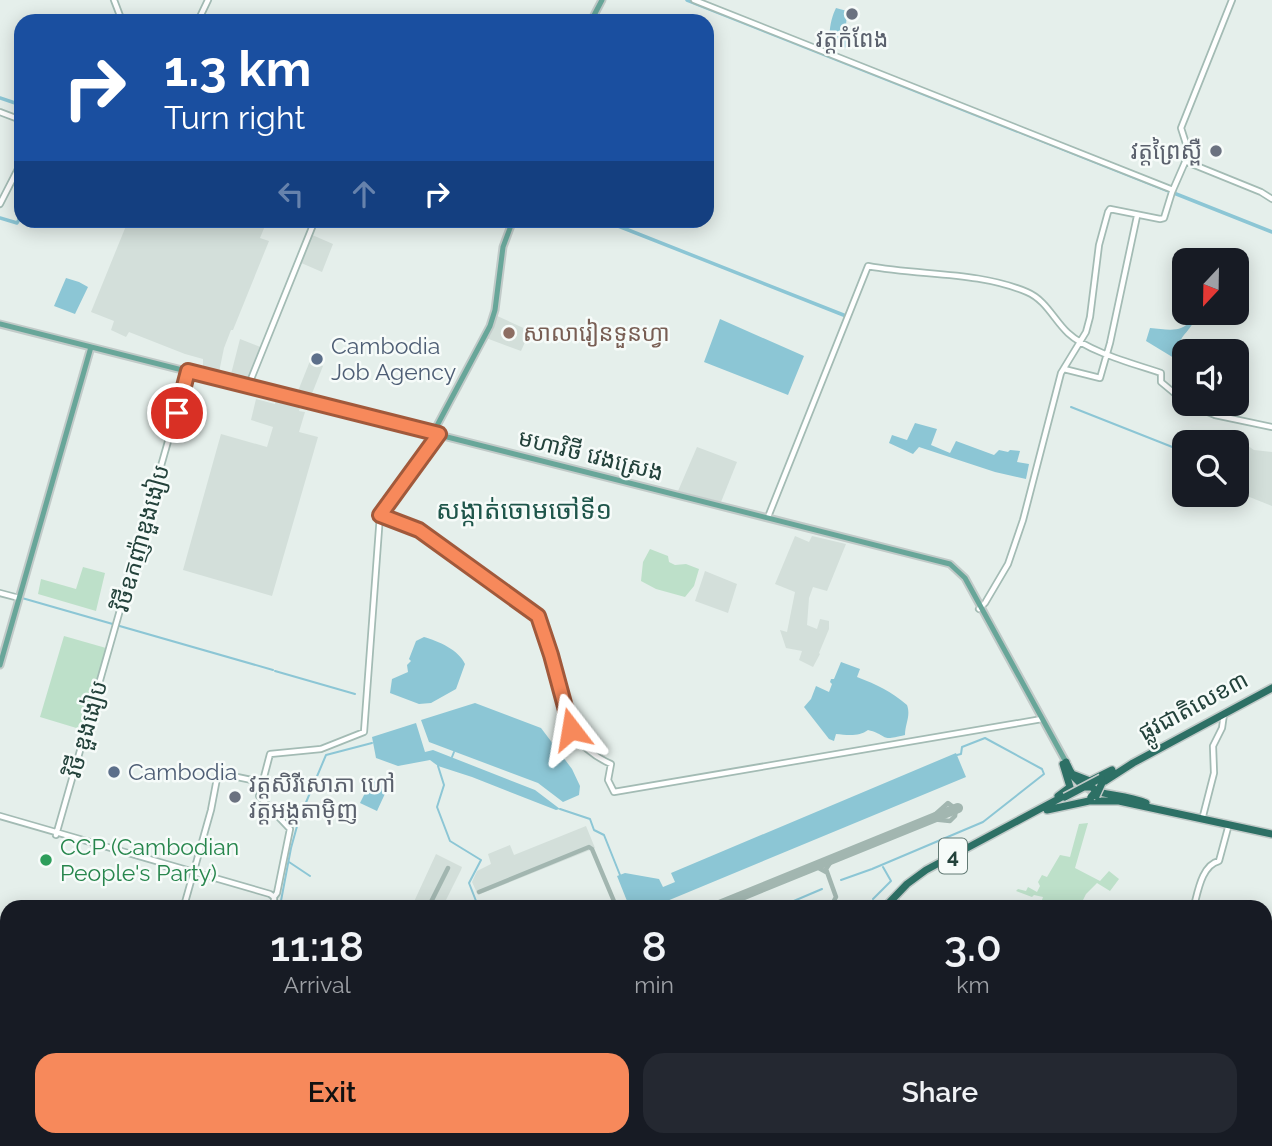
<!DOCTYPE html>
<meta charset="utf-8">
<style>
:root{--surface:#171b24;--page:#242831;--text:#f1f3f6;--muted:#9ea1a6;--accent:#f7895b}
body{margin:0;font-family:Raleway,"Noto Sans Khmer",sans-serif;background:var(--page);color:var(--text);height:100vh;display:flex;flex-direction:column;font-size:26px;white-space:nowrap}
*{box-sizing:border-box;margin:0}
p{font-size:23px;color:var(--muted)}
.icon{flex:none;width:38px;height:38px;fill:none;stroke:currentColor;stroke-width:2;stroke-linecap:round;stroke-linejoin:round}
.map{position:relative;flex:1;overflow:hidden}
.drawer{position:absolute;left:0px;top:900px;width:1272px;height:247px;display:flex;flex-direction:column;background:var(--surface);border-radius:21px 21px 0 0;box-shadow:0 4px 18px #0003}
.drawer>*{flex:none}
.guide{position:absolute;left:14px;top:14px;width:700px;height:214px;border-radius:21px;box-shadow:0 4px 18px #0003;background:#1a4fa0;color:#fff;overflow:hidden}
.needle{width:46px;rotate:202deg}
.fabs{position:absolute;left:1172px;top:248px;display:grid;gap:14px}
.fabs a{display:grid;place-items:center;width:77px;height:77px;border-radius:14px;background:var(--surface);box-shadow:0 4px 18px #0003;font-size:35px}
.pin{position:absolute;display:grid;place-items:center;width:60px;height:60px;color:#fff;margin:-30px;border:4px solid #fff;border-radius:50%;box-shadow:0 2px 7px #0007}
.me{position:absolute;width:77px;margin:-38px;rotate:346deg;stroke-linejoin:round;filter:drop-shadow(0 0 5px #0008)}
.turn{display:flex;align-items:center;gap:24px;height:147px;padding:0 35px;font-size:32px}
.turn .icon{width:91px;height:91px;stroke-width:2.5}
.turn b{display:block;font-size:49px;line-height:60px}
.lanes{display:flex;align-items:center;height:66px;padding:0 35px;background:#0003;justify-content:center;gap:35px;direction:ltr}
.lanes .off{opacity:.35}
.eta{display:flex;justify-content:space-evenly;align-items:center;height:119px;text-align:center}
.eta b{font-size:42px;font-weight:600;line-height:49px}
.primary-button{display:flex;gap:14px;margin-top:auto;padding:14px 35px}
.primary-button a{flex:1;height:80px;border-radius:21px;background:var(--accent);color:#111;font-size:28px;font-weight:600;line-height:80px;text-align:center}
.primary-button a+a{background:var(--page);color:var(--text)}
.map>svg:first-child{display:block}
</style>
<div class="map">
<svg width="1272" height="1146" viewBox="0 0 1272 1146">
<rect width="100%" height="100%" fill="#e5efeb"/>
<path fill="#d3dfda" d="M128,221H267L260,238L269,241L233,330H231L224,348L218,377L203,371V359L185,354L129,332L126,337L111,330L114,321L91,312Z
M310,234L333,244L322,272L299,262Z
M495,315L530,331L521,351L486,338Z
M240,339L263,348L247,382L230,378Z
M310,361L323,366L309,401L296,396Z
M276,398L301,404L299,411L305,412L299,432L318,437L272,596L183,570L221,434L267,447L273,427L251,420L256,399L275,404Z
M1220,436L1248,446L1254,450L1272,452V506L1237,492V443H1218Z
M697,447L737,462L721,502L678,491Z
M795,536L809,542L812,536L846,544L827,591L813,587L809,598L807,625L817,629L820,619L829,621V629L819,653L820,654L813,667L799,660L802,651L786,648L780,630L787,632L795,592L775,584Z
M705,571L737,584L728,613L695,601Z
M586,826L595,848L478,895L472,882L477,871L491,864L488,854L510,845L514,855Z
M436,854L462,867L461,870L443,906H412Z"/>
<path fill="#bde0c9" d="M650,549L668,556L669,562L675,565L686,564L699,569L694,586L685,597L656,589L641,581L643,562Z
M83,567L105,573L96,611L38,594L41,579L76,589Z
M64,636L106,648L83,730L40,717Z
M1088,823L1075,868L1100,881L1109,871L1119,879L1110,891L1097,883L1086,894L1080,906H1040L1043,897L1034,895L1032,897L1016,891L1018,889L1026,891L1028,887L1037,892L1040,886L1038,882L1042,875L1047,877L1060,855L1070,857L1079,824Z"/>
<path fill="#8cc6d5" d="M836,8L847,11L846,26L858,31L850,48L832,46C827,35 831,18 836,8Z
M66,278L79,282L88,287L75,314L54,306Z
M720,319L804,356L788,395L704,362Z
M1191,320L1193,323C1187,334 1176,339 1180,352L1174,358L1146,341L1150,328C1166,329 1181,334 1191,320Z
M915,423L937,429L931,445L950,453L956,441L994,455L999,450L1008,452L1010,450L1020,451L1017,462L1029,464L1026,479L995,472L919,447L913,454L889,443L892,435L907,440Z
M424,637C438,641 459,650 465,664L456,689L431,703L419,704L390,693L392,679L408,672L407,665L411,661L409,659L416,641Z
M841,662L860,669L857,677C878,685 890,691 907,705C911,716 905,724 905,735C878,742 889,735 868,730C859,737 847,735 836,734L834,741L829,739L804,707L811,699L816,686L829,692L832,684L830,682L831,679H834Z
M475,703L541,728L572,769L580,786L579,795L563,802L538,783L429,742L421,720Z
M416,723L425,752L433,750L535,790L560,809L556,810L472,777L438,766L430,760L398,766L376,758L372,737Z
M956,753L966,777L655,906H629L617,876L625,873L659,879L663,887L675,882L671,873Z
M372,779L389,785L377,811L360,803Z"/>
<g fill="none" stroke-linecap="round" stroke-linejoin="round">
<path stroke="#8cc6d5" stroke-width="2" d="M1071,407L1185,452
M22,598L273,670
M275,671L355,694
M452,757L454,752
M438,766L444,785L437,807L450,841L481,860L469,883L478,906
M560,809L590,819L594,830L604,835L620,875
M289,862L310,876
M841,880L872,869L983,822L1044,774L1042,769L985,738L962,747L961,754L957,755
M873,899L891,881L883,867
M280,906L291,848L299,819L326,755L372,743
M782,906L822,889
M866,906L868,905
M1244,1146L1245,1139"/>
<path stroke="#8cc6d5" stroke-width="3.5" d="M687,0L1272,232
M0,98L21,105
M0,218L17,223L21,216
M603,220L846,316"/>
<path stroke="#a2b6b0" stroke-width="4.5" d="M929,820L948,803L956,809L955,816L950,821L931,819
M815,866L826,872
M479,892L589,847L592,849L616,906
M429,906L448,868
M831,906L836,897L826,869L832,860"/>
<path stroke="#a2b6b0" stroke-width="10" d="M717,906L958,808"/>
<g stroke="#a3bbb4" stroke-width="8">
<path id="secondary" d="M114,0L122,21
M694,0L1173,190
M198,21L208,0
M0,112L21,120
M1187,162L1261,192L1272,199
M0,204L21,163
M1064,369L1100,378L1110,343L1137,216
M247,389L315,220
M1189,404L1215,415L1272,427
M380,515L419,530L538,616L571,729C578,744 595,757 611,764L608,780L614,792L1042,719
M768,517L868,266C920,276 977,271 1027,292C1046,300 1054,320 1068,333C1088,352 1135,364 1161,373V382L1185,402
M0,593L19,598
M979,609L985,603L1008,564L1023,520L1061,373L1086,332L1090,317L1099,245L1108,212L1110,209L1160,219L1164,218L1172,192L1189,153L1181,128L1232,0
M0,816L270,894L274,897V906
M1203,816L1214,773L1213,746L1222,728L1224,714
M56,835L188,371
M161,865L186,872
M274,897L277,893L290,829L259,796L270,754L321,749L364,732L380,515L439,434
M892,900L903,906
M184,906L211,810L218,773L261,782
M1194,906C1198,891 1202,865 1219,861L1229,824
M1265,990L1272,991
M1265,1037L1272,1033
M241,1139L244,1146
M649,1139L652,1146
M834,1139L837,1146
M944,1139L970,1146
M91,1146L93,1139
M583,1146V1139
M1145,1146L1146,1139"/>
</g>
<g stroke="#c1cac8" stroke-width="9">
<path id="primary" d="M591,21L602,0
M0,324L950,564L965,578L1066,762
M432,435L490,326L495,310L503,247L513,220
M0,665L91,347"/>
</g>
<g stroke="#c1cac8" stroke-width="10">
<path id="highway" d="M1066,762C1081,802 1113,789 1146,803
M1072,774L1090,781L1112,770
M1102,783L1133,763L1272,688
M1058,796L1070,787L1063,764
M1047,810L1089,801H1119L1272,834
M886,906L907,884L926,870L1062,797
M0,1137L21,1146
M456,1146L476,1139"/>
</g>
<use href="#secondary" stroke="#fff" stroke-width="4.5"/>
<use href="#primary" stroke="#68a699" stroke-width="5"/>
<use href="#highway" stroke="#2d7065" stroke-width="7"/>
<g stroke="#c1cac8" stroke-width="10" stroke-linecap="butt">
<path id="highway-bridge" d="M1086,787H1092L1096,791L1091,797
M1096,796L1102,783
M1065,797L1101,778"/>
</g>
<use href="#highway-bridge" stroke="#2d7065" stroke-width="7"/>
</g>
<g fill="none" stroke-linecap="round" stroke-linejoin="round">
<g stroke="#a1593b" stroke-width="18">
<path id="route" d="M177,413L188,371L439,434L380,515L419,530L538,616L551,655L571,729"/>
</g>
<use href="#route" stroke="#f7895b" stroke-width="12"/>
</g>
<g fill="#6b7280" stroke="#f6fbf9" stroke-width="2.5">
<circle cx="852" cy="14" r="7"/>
<circle cx="1216" cy="151" r="7"/>
<circle cx="235" cy="797" r="7"/>
</g>
<circle fill="#8d6e63" stroke="#f6fbf9" stroke-width="2.5" cx="509" cy="333" r="7"/>
<g fill="#5c6f8a" stroke="#f6fbf9" stroke-width="2.5">
<circle cx="317" cy="359" r="7"/>
<circle cx="114" cy="772" r="7"/>
</g>
<circle fill="#2e9e5b" stroke="#f6fbf9" stroke-width="2.5" cx="46" cy="860" r="7"/>
<g text-anchor="middle" stroke-width="5" stroke-linejoin="round" paint-order="stroke">
<rect fill="#f6fbf9" stroke="#627a74" stroke-width="2" x="939" y="838.5" width="28" height="35" rx="5"/>
<g font-size="21" font-weight="bold" fill="#23423b">
<text x="953" y="863">4</text>
</g>
<g font-size="23" fill="#5b616d" stroke="#f6fbf9">
<text x="852" y="47">វត្តកំពែង</text>
<text x="1202" y="159" text-anchor="end">វត្តព្រៃស្ពឺ</text>
<text x="249" y="792" text-anchor="start">វត្តសិរីសោភា ហៅ<tspan x="249" dy="26">វត្តអង្តតាម៉ិញ</tspan></text>
</g>
<g font-size="23" fill="#785e54" stroke="#f6fbf9" text-anchor="start">
<text x="523" y="341">សាលារៀនទួនហ្វា</text>
</g>
<g font-size="23" fill="#4e5e75" stroke="#f6fbf9" text-anchor="start">
<text x="331" y="354">Cambodia<tspan x="331" dy="26">Job Agency</tspan></text>
<text x="128" y="780">Cambodia</text>
</g>
<g font-size="23" fill="#23423b" stroke="#f6fbf9">
<text transform="translate(591 455) rotate(14)" y="8">មហាវិថី វេងស្រេង</text>
<text transform="translate(141 538) rotate(-74)" y="8">វិថីឧកញ៉ាឌួងងៀប</text>
<text transform="translate(1193 706) rotate(-28)" y="8">ផ្លូវជាតិលេខ៣</text>
<text transform="translate(86 729) rotate(-74)" y="8">វិថី ឌួងងៀប</text>
</g>
<g font-size="23" fill="#27864d" stroke="#f6fbf9" text-anchor="start">
<text x="60" y="855">CCP (Cambodian<tspan x="60" dy="26">People's Party)</tspan></text>
</g>
<g font-size="26" fill="#1e554a" stroke="#f6fbf9">
<text x="524" y="519">សង្កាត់ចោមចៅទី១</text>
</g>
</g>
</svg>
<div class="fabs">
<a><svg class="needle" viewBox="-14 -14 28 28"><path d="M0-13l5 13h-10z" fill="#e53935"/><path d="M0 13l5-13h-10z" fill="#9ea1a6"/></svg></a>
<a><svg class="icon" aria-label="sound" viewBox="0 0 24 24"><path d="M4 9h4l5-4v14l-5-4H4zM17 9q2 3 0 6"/></svg></a>
<a><svg class="icon" aria-label="search" viewBox="0 0 24 24"><circle cx="10" cy="10" r="6"/><path d="M15 15l6 6"/></svg></a>
</div>
<div class="pin" style="left:177px;top:413px;background:#d93025"><svg class="icon" aria-label="arrive" viewBox="0 0 24 24"><path d="M6 21V4h12l-3 4 3 4H6"/></svg></div>
<svg class="me" style="left:571px;top:729px" viewBox="-20 -20 40 40"><path d="M0-17L14 15 0 8-14 15z" fill="#f7895b" stroke="#fff" stroke-width="4"/></svg>
<div class="guide">
<div class="turn"><svg class="icon" aria-label="right" viewBox="0 0 24 24"><path d="M7 20v-9h11M14 6l5 5-5 5"/></svg><div><b>1.3 km</b>Turn right</div></div>
<div class="lanes"><svg class="icon off" aria-label="left" viewBox="0 0 24 24"><path d="M17 20v-9H6M10 6l-5 5 5 5"/></svg><svg class="icon off" aria-label="ahead" viewBox="0 0 24 24"><path d="M12 20V5M6 11l6-6 6 6"/></svg><svg class="icon" aria-label="right" viewBox="0 0 24 24"><path d="M7 20v-9h11M14 6l5 5-5 5"/></svg></div>
</div>
<section class="drawer">
<div class="eta">
<div><b>11:18</b><p>Arrival</p></div>
<div><b>8</b><p>min</p></div>
<div><b>3.0</b><p>km</p></div>
</div>
<div class="primary-button"><a>Exit</a><a>Share</a></div>
</section>
</div>
